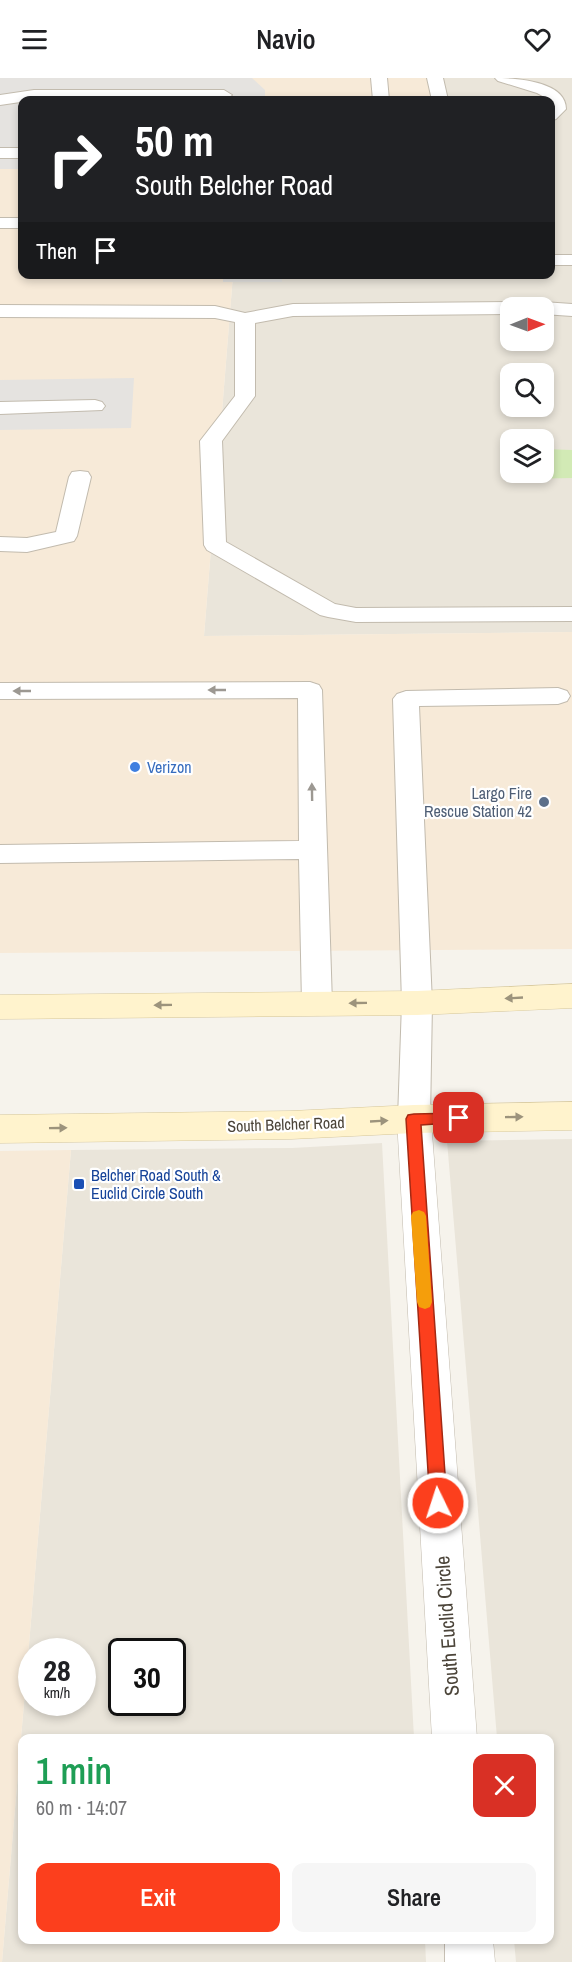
<!DOCTYPE html>
<meta charset="utf-8">
<style>
:root{--surface:#fff;--page:#f6f6f6;--text:#202124;--muted:#757577;--accent:#fc3f1d}
body{margin:0;font-family:"Archivo Narrow",sans-serif;background:var(--page);color:var(--text);height:100vh;display:flex;flex-direction:column;font-size:22px;white-space:nowrap}
*{box-sizing:border-box;margin:0}
p{font-size:20px;color:var(--muted)}
.icon{flex:none;width:33px;height:33px;fill:none;stroke:currentColor;stroke-width:2;stroke-linecap:round;stroke-linejoin:round}
.map{position:relative;flex:1;overflow:hidden}
.drawer{position:absolute;left:18px;top:1656px;width:536px;height:210px;display:flex;flex-direction:column;background:var(--surface);border-radius:12px;box-shadow:0 3px 9px #0003}
.drawer>*{flex:none}
.top-card{position:absolute;left:18px;top:18px;width:537px;height:183px;border-radius:12px;box-shadow:0 3px 9px #0003;background:#202124;color:#fff;overflow:hidden}
.needle{width:39px;rotate:89deg}
.tools{position:absolute;left:500px;top:219px;display:grid;gap:12px}
.tools a{display:grid;place-items:center;width:54px;height:54px;border-radius:12px;background:var(--surface);box-shadow:0 3px 9px #0003;font-size:30px}
.speed{position:absolute;left:18px;top:1560px;display:flex;gap:12px;font-size:30px;font-weight:700;text-align:center}
.speed>*{display:grid;place-content:center;width:78px;height:78px;border-radius:50%;background:var(--surface);box-shadow:0 3px 9px #0003;line-height:1}
.speed small{font-size:15px;font-weight:400}
.speed .limit{border:3px solid #111;border-radius:9px;background:#fff;color:#111}
.pin{position:absolute;display:grid;place-items:center;width:51px;height:51px;color:#fff;margin:-26px;border-radius:12px;box-shadow:0 3px 9px #0006}
.me{position:absolute;width:66px;margin:-33px;rotate:356deg;stroke-linejoin:round;filter:drop-shadow(0 0 4px #0008)}
.turn{display:flex;align-items:center;gap:21px;height:126px;padding:0 18px;font-size:27px}
.turn .icon{width:78px;height:78px;stroke-width:2.5}
.turn b{display:block;font-size:42px;line-height:51px}
.then{display:flex;align-items:center;height:57px;padding:0 18px;background:#0003;gap:12px;font-size:22px}
.round{display:grid;place-items:center;flex:none;width:63px;height:63px;border-radius:12px;background:var(--page)}
.summary{display:flex;align-items:center;justify-content:space-between;height:102px;padding:0 18px}
h1{font-size:36px;font-weight:600;line-height:45px;color:#1e9e55}
.action{display:flex;gap:12px;margin-top:auto;padding:12px 18px}
.action a{flex:1;height:69px;border-radius:12px;background:var(--accent);color:#fff;font-size:24px;font-weight:600;line-height:69px;text-align:center}
.action a+a{background:var(--page);color:var(--text)}
header{display:flex;justify-content:space-between;align-items:center;height:78px;padding:0 18px;background:var(--surface);font-size:27px;font-weight:600}
.map>svg:first-child{display:block}
</style>
<header><svg class="icon" aria-label="menu" viewBox="0 0 24 24"><path d="M4 6h16M4 12h16M4 18h16"/></svg>Navio<svg class="icon" aria-label="heart" viewBox="0 0 24 24"><path d="M12 20l-8-8c-3-5 5-10 8-4 3-6 11-1 8 4z"/></svg></header>
<div class="map">
<svg width="572" height="1884" viewBox="0 0 572 1884">
<rect width="100%" height="100%" fill="#f6f3ec"/>
<path fill="#eae5da" fill-rule="evenodd" d="M430,0H572V554L204,558L233,197L550,196V22H435ZM510,230H543V262H510ZM510,296H543V328H510ZM510,362H543V394H510Z
M572,1061V1884H516L514,1862H549V1660H497L447,1063Z
M382,1065L414,1660H22V1862H425L426,1884H2L71,1072L292,1070ZM32,1574H82V1624H32ZM122,1574H172V1624H122Z"/>
<path fill="#f7ead8" d="M0,0H430L435,22H22V196L233,197L204,558L572,554V871L0,875Z
M71,1072L2,1884H0V1073Z"/>
<path fill="#d2eab5" d="M543,371L572,372V400L524,401L517,395L543,394Z"/>
<path fill="#e5e3e0" d="M0,0H252L265,12V22H22V91H0Z
M223,197H282V204H223Z
M134,300L131,350L0,352V302Z"/>
<g fill="none" stroke-linecap="round" stroke-linejoin="round">
<g stroke="#c2bbae" stroke-width="2">
<path id="lane" d="M371,0H387L389,22H373Z
M427,0H443L448,22H432Z
M495,0C516,0 566,3 566,31L556,41L550,43V22L537,15L498,3Z
M34,12H224L232,17L224,22H34L0,27V17Z
M0,70H22V80H0Z
M0,140H22V150H0Z
M550,177H572V187H550Z
M510,224L517,226L519,230H510V236L293,238L255,245V318L222,363L226,464L335,526L356,530L572,529V543L356,544L328,539L320,537L207,472L204,467L200,363L235,318V244L215,240L0,239V227L215,228L245,235L293,226Z
M543,224L572,226V238L543,236V230H534L536,226Z
M95,322L102,324L105,328L102,332L0,336V324Z
M80,393L88,394L91,399L77,458L74,463L27,474L0,473V459L27,460L56,454L69,399L72,394Z
M310,604L319,607L322,612L332,926L328,934L317,937L306,934L302,926L299,781L0,785V767L299,763L298,620L0,621V605Z
M558,610L567,613L570,618L567,623L558,626L419,628L432,925L430,1041L425,1050L414,1053L403,1050L398,1041L402,925L393,621L397,616L406,613Z"/>
</g>
<g stroke="#c2bbae" stroke-width="1">
<path id="street" d="M414,1027L426,1031L431,1041L477,1660H432L397,1041L402,1031Z
M445,1862H493L495,1884H445Z"/>
</g>
<g stroke="#d6c79b" stroke-width="1">
<path id="secondary" d="M572,906V930L417,937L0,941V917L417,913Z
M572,1024V1052L414,1055L291,1061L0,1065V1037L291,1033L414,1027Z"/>
</g>
<use href="#lane" fill="#fff" fill-rule="evenodd"/>
<use href="#street" fill="#fff" fill-rule="evenodd"/>
<use href="#secondary" fill="#fff3cd" fill-rule="evenodd"/>
</g>
<defs><path id="oneway-solid" d="M-6-.8H1V-3.2L6.5 0L1 3.2V.8H-6Z" transform="scale(1.5)"/></defs>
<g fill="#9c9892">
<use href="#oneway-solid" transform="translate(217 612) rotate(180)"/>
<use href="#oneway-solid" transform="translate(22 613) rotate(180)"/>
<use href="#oneway-solid" transform="translate(312 714) rotate(-91)"/>
</g>
<g fill="#9c937c">
<use href="#oneway-solid" transform="translate(514 920) rotate(177)"/>
<use href="#oneway-solid" transform="translate(358 925) rotate(179)"/>
<use href="#oneway-solid" transform="translate(163 927) rotate(179)"/>
<use href="#oneway-solid" transform="translate(514 1039) rotate(-1)"/>
<use href="#oneway-solid" transform="translate(379 1043) rotate(-3)"/>
<use href="#oneway-solid" transform="translate(58 1050) rotate(-1)"/>
</g>
<path fill="#fc3f1d" stroke="#a42913" stroke-width="1.5" d="M459,1035L464,1036L466,1040L464,1044L421,1047L447,1425L444,1431L438,1433L432,1431L430,1425L406,1041L408,1037L414,1036Z"/>
<path fill="#f59e0b" d="M419,1132L424,1134L426,1138L432,1224L430,1229L425,1231L419,1229L417,1224L411,1138L413,1134Z"/>
<circle fill="#3f7fe0" stroke="#fff" stroke-width="2" cx="135" cy="689" r="6"/>
<circle fill="#5c6f8a" stroke="#fff" stroke-width="2" cx="544" cy="724" r="6"/>
<rect fill="#1a4fb4" stroke="#fff" stroke-width="2" x="73" y="1100" width="12" height="12" rx="3"/>
<g text-anchor="middle" stroke-width="4.5" stroke-linejoin="round" paint-order="stroke">
<g font-size="16" fill="#366cbe" stroke="#fff" text-anchor="start">
<text x="147" y="695">Verizon</text>
</g>
<g font-size="16" fill="#4e5e75" stroke="#fff" text-anchor="end">
<text x="532" y="721">Largo Fire<tspan x="532" dy="18">Rescue Station 42</tspan></text>
</g>
<g font-size="16" fill="#4b4439" stroke="#fff">
<text transform="translate(286 1046) rotate(-2)" y="6">South Belcher Road</text>
</g>
<g font-size="16" fill="#164399" stroke="#fff" text-anchor="start">
<text x="91" y="1103">Belcher Road South &amp;<tspan x="91" dy="18">Euclid Circle South</tspan></text>
</g>
<g font-size="20" fill="#4b4439" stroke="#fff">
<text transform="translate(447 1548) rotate(-94)" y="7">South Euclid Circle</text>
</g>
</g>
</svg>
<div class="tools">
<a><svg class="needle" viewBox="-14 -14 28 28"><path d="M0-13l5 13h-10z" fill="#e53935"/><path d="M0 13l5-13h-10z" fill="#757577"/></svg></a>
<a><svg class="icon" aria-label="search" viewBox="0 0 24 24"><circle cx="10" cy="10" r="6"/><path d="M15 15l6 6"/></svg></a>
<a><svg class="icon" aria-label="layers" viewBox="0 0 24 24"><path d="M12 4l9 5-9 5-9-5zM3 14l9 5 9-5"/></svg></a>
</div>
<div class="speed"><div>28<small>km/h</small></div><div class="limit">30</div></div>
<div class="pin" style="left:459px;top:1040px;background:#d93025"><svg class="icon" aria-label="arrive" viewBox="0 0 24 24"><path d="M6 21V4h12l-3 4 3 4H6"/></svg></div>
<svg class="me" style="left:438px;top:1425px" viewBox="-20 -20 40 40"><circle r="17" fill="#fc3f1d" stroke="#fff" stroke-width="3"/><path d="M0-11L8 9 0 5-8 9z" fill="#fff"/></svg>
<div class="top-card">
<div class="turn"><svg class="icon" aria-label="right" viewBox="0 0 24 24"><path d="M7 20v-9h11M14 6l5 5-5 5"/></svg><div><b>50 m</b>South Belcher Road</div></div>
<div class="then">Then<svg class="icon" aria-label="arrive" viewBox="0 0 24 24"><path d="M6 21V4h12l-3 4 3 4H6"/></svg></div>
</div>
<section class="drawer">
<div class="summary"><div><h1>1 min</h1><p>60 m · 14:07</p></div><a class="round" style="background:#d93025;color:#fff"><svg class="icon" aria-label="close" viewBox="0 0 24 24"><path d="M6 6l12 12M18 6L6 18"/></svg></a></div>
<div class="action"><a>Exit</a><a>Share</a></div>
</section>
</div>
